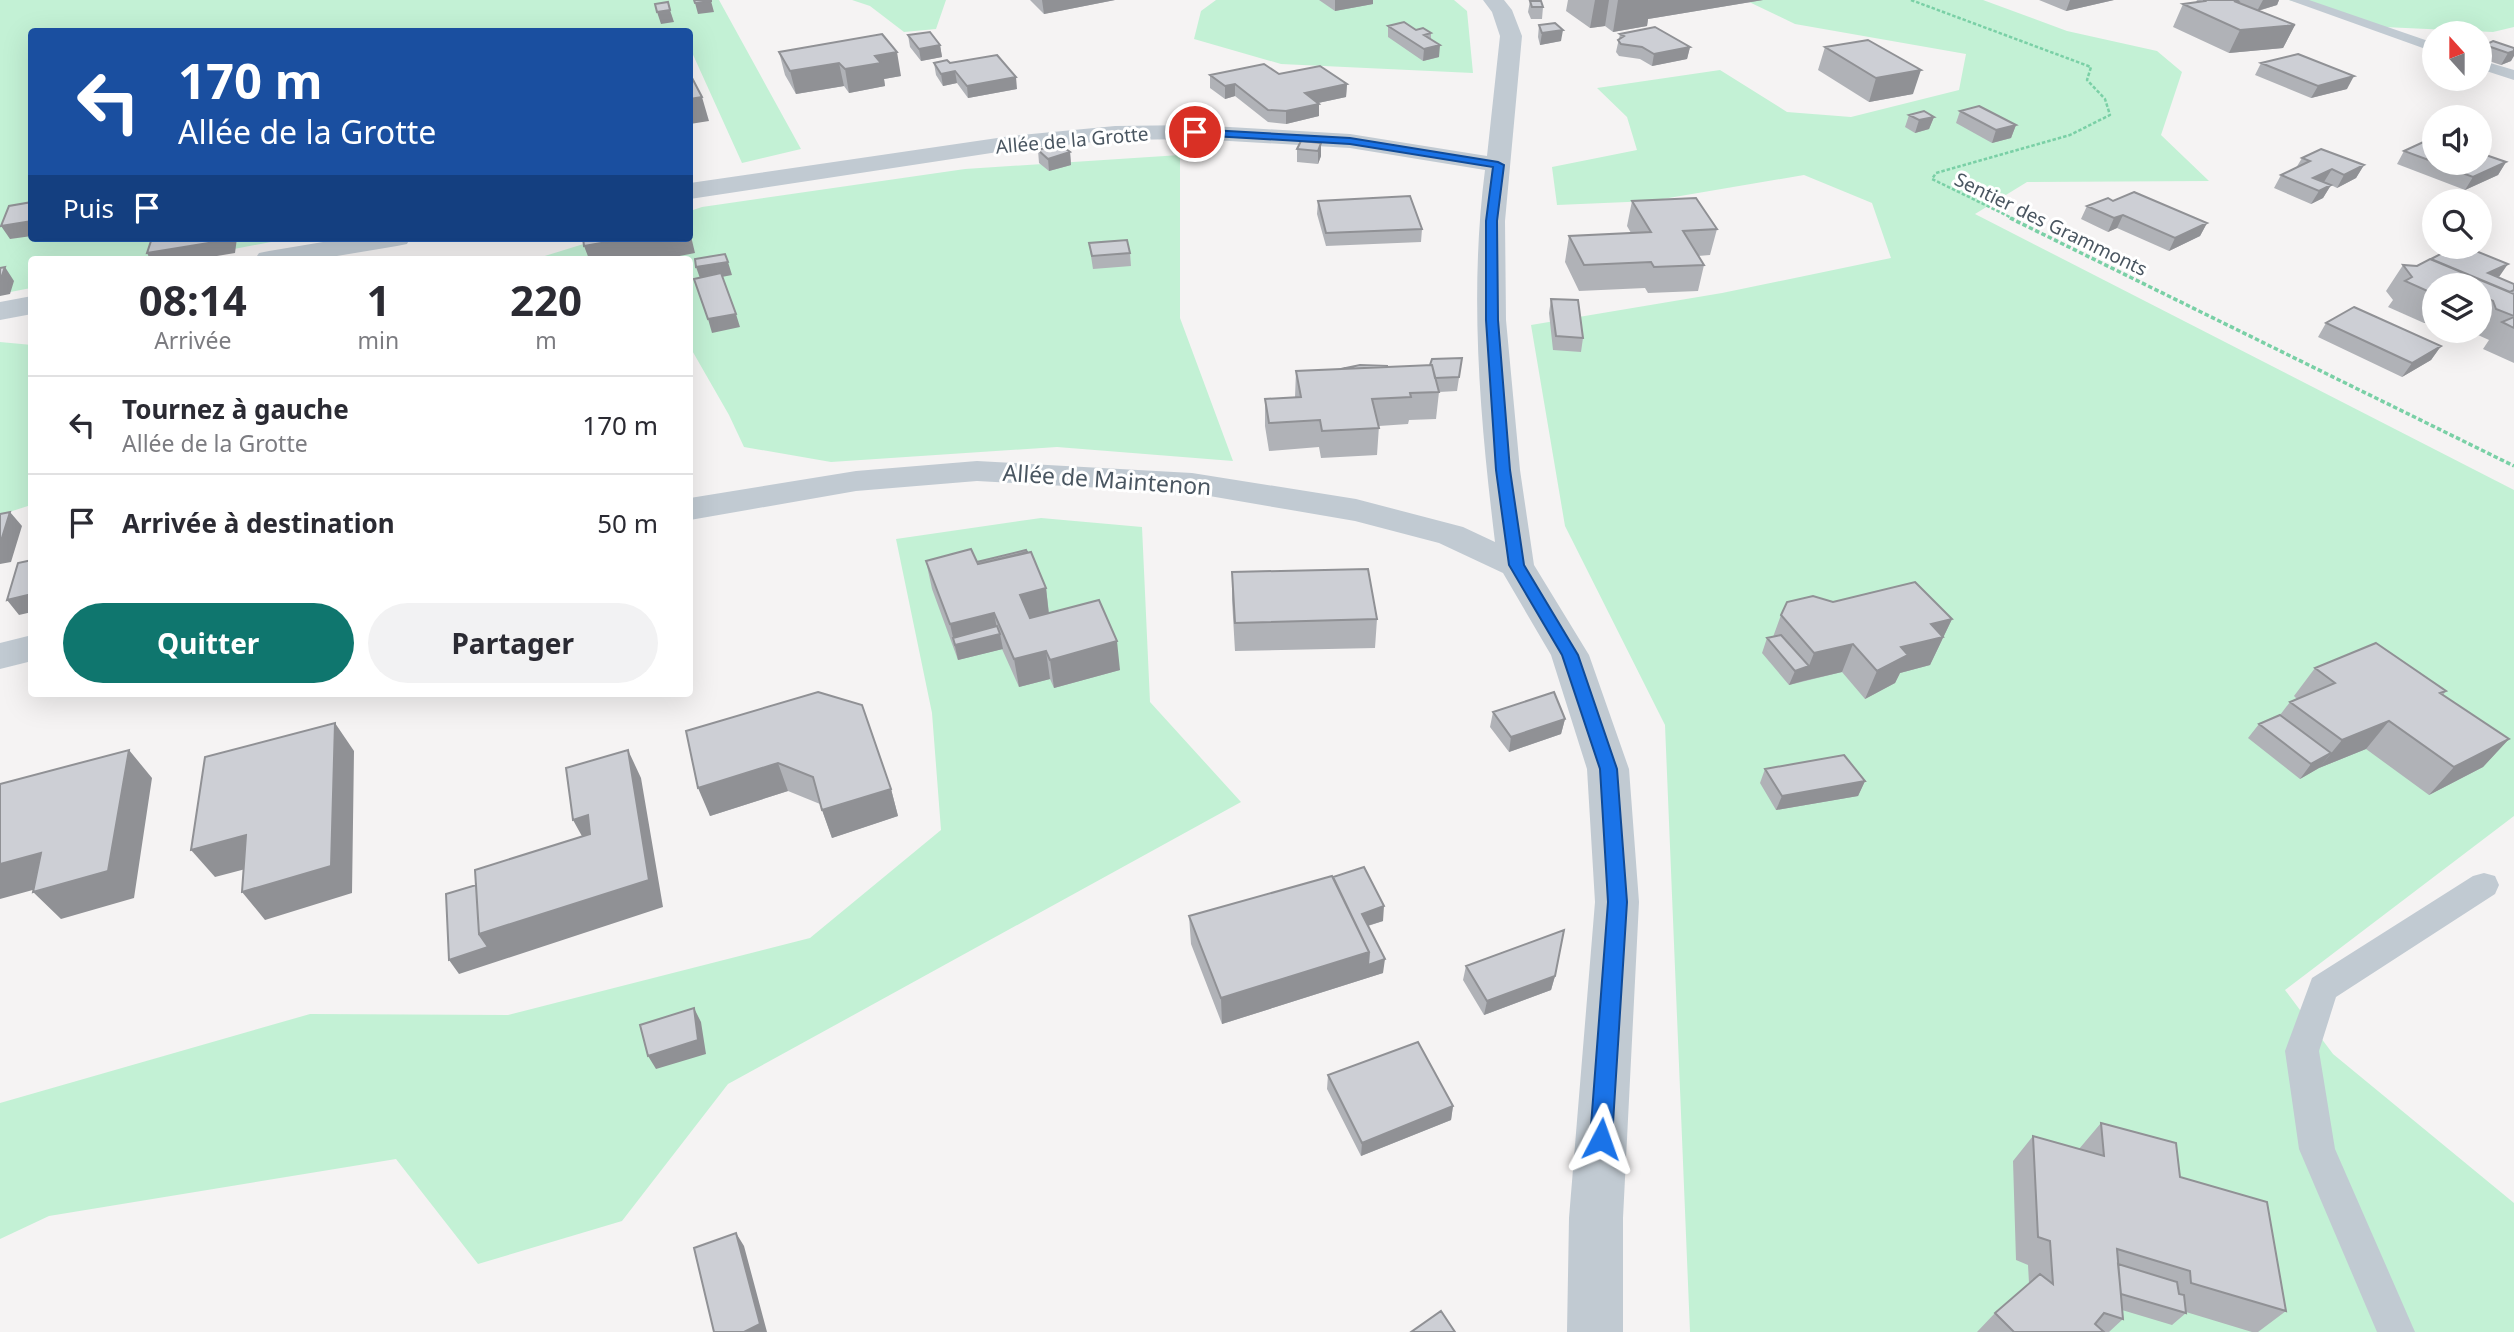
<!DOCTYPE html>
<html lang="fr">
<meta charset="utf-8">
<style>
:root{--surface:#fff;--page:#f2f2f3;--text:#2b2b33;--muted:#7c7c81;--line:#e1e1e2;--accent:#0f766e}
body{margin:0;font-family:"Noto Sans",sans-serif;background:var(--page);color:var(--text);height:100vh;display:flex;flex-direction:column;font-size:26px;white-space:nowrap}
*{box-sizing:border-box;margin:0}
p{font-size:23px;color:var(--muted)}
.icon{flex:none;width:38px;height:38px;fill:none;stroke:currentColor;stroke-width:2;stroke-linecap:round;stroke-linejoin:round}
.map{position:relative;flex:1;overflow:hidden}
.side{position:absolute;left:28px;top:256px;width:665px;height:441px;display:flex;flex-direction:column;background:var(--surface);border-radius:7px;box-shadow:0 7px 28px #0002}
.side>*{flex:none}
.hud{position:absolute;left:28px;top:28px;width:665px;height:214px;border-radius:7px;box-shadow:0 7px 28px #0002;background:#1a4fa0;color:#fff;overflow:hidden}
.needle{width:46px;rotate:339deg}
.fabs{position:absolute;left:2422px;top:21px;display:grid;gap:14px}
.fabs a{display:grid;place-items:center;width:70px;height:70px;border-radius:50%;background:var(--surface);box-shadow:0 7px 28px #0002;font-size:35px}
.pin{position:absolute;display:grid;place-items:center;width:60px;height:60px;color:#fff;margin:-30px;border:4px solid #fff;border-radius:50%;box-shadow:0 2px 7px #0007}
.me{position:absolute;width:77px;margin:-38px;rotate:4deg;stroke-linejoin:round;filter:drop-shadow(0 0 5px #0008)}
.turn{display:flex;align-items:center;gap:24px;height:147px;padding:0 35px;font-size:32px}
.turn .icon{width:91px;height:91px;stroke-width:2.5}
.turn b{display:block;font-size:49px;line-height:60px}
.then{display:flex;align-items:center;height:66px;padding:0 35px;background:#0003;gap:14px;font-size:26px}
.eta{display:flex;justify-content:space-evenly;align-items:center;height:119px;text-align:center}
.eta b{font-size:42px;font-weight:700;line-height:49px}
.action{display:flex;gap:14px;margin-top:auto;padding:14px 35px}
.action a{flex:1;height:80px;border-radius:42px;background:var(--accent);color:#fff;font-size:28px;font-weight:700;line-height:80px;text-align:center}
.action a+a{background:var(--page);color:var(--text)}
ul{padding:0;list-style:none}
li{display:flex;align-items:center;gap:21px;height:98px;padding:0 35px;border-top:2px solid var(--line)}
li div{flex:1}
li b{display:block;font-size:26px}
li em{font-style:normal}
.map>svg:first-child{display:block}
</style>
<div class="map">
<svg width="2514" height="1332" viewBox="0 0 2514 1332">
<rect width="100%" height="100%" fill="#f5f3f3"/>
<path fill="#c3f1d5" d="M0,0H719L801,149L742,163L690,48V32H32V238H292L182,259H32L31,288L0,294Z
M852,0H946L936,29L904,32L870,6Z
M1216,0H1454L1467,11L1473,73L1281,64L1194,39L1201,11Z
M1750,0H1983L2067,31L2157,51L2182,72L2161,135L2209,181L2027,182L1975,214L2514,490V816L2285,990L2333,1054L2514,1203V1332H1690L1665,725L1565,526L1531,325L1722,293L1891,258L1872,203L1804,175L1651,201L1557,205L1552,167L1637,150L1627,117L1597,88L1720,70L1787,112L1851,117L1959,90L1966,54L1795,24L1747,1Z
M2289,0H2514V27L2493,32L2384,27Z
M1180,155V318L1233,461L1057,447L831,462L744,447L729,415L690,347V259H535L603,238H690V211L702,207L965,169Z
M0,342L32,345L31,505L0,515Z
M1041,518L1142,527L1150,702L1241,802L728,1084L622,1221L478,1264L396,1159L49,1216L0,1239V1103L310,1014L508,1015L810,938L941,830L932,713L896,539Z"/>
<g fill="none" stroke-linecap="round" stroke-linejoin="round">
<path stroke="#7ad0a6" stroke-width="2.5" stroke-dasharray="3.5 2" stroke-linecap="butt" d="M1911,0L2091,67L2087,80L2105,99L2110,115L2070,135L1936,173L1932,179L2014,219"/>
<path stroke="#7ad0a6" stroke-width="3.5" stroke-dasharray="4.5 2.5" stroke-linecap="butt" d="M2010,218L2514,466"/>
<path fill="#c1cad2" fill-rule="evenodd" d="M2289,0H2309L2434,43V52Z
M2480,60L2514,70V80L2480,69Z
M2484,873L2495,876L2499,885L2495,894L2336,997L2319,1051L2335,1149L2415,1332H2377L2299,1149L2285,1051L2312,978L2473,876Z"/>
<path fill="#c1cad2" fill-rule="evenodd" d="M1483,0H1504L1512,10L1522,36L1505,221L1506,320L1520,470L1534,565L1589,655L1629,769L1639,902L1623,1218V1332H1567L1569,1218L1595,902L1587,769L1551,655L1503,573L1439,543L1355,521L1192,493L977,481L856,491L690,520V498L856,471L977,461L1192,473L1356,499L1463,527L1495,542C1480,418 1469,294 1485,170L1350,148L1195,139L1115,140L1011,150L690,199V183L1011,136L1115,126L1195,125L1350,134L1487,156L1500,36L1492,12Z
M347,238H410L407,244L397,246L319,259H255L259,253L269,251Z
M32,296V314L0,320V302Z
M32,635V661L0,669V643Z"/>
</g>
<path fill="#b0b2b7" d="M1030,0H1115L1044,14Z
M1319,0H1373V4L1335,11Z
M1568,0H1763L1648,19L1647,26L1613,32L1605,26L1590,28L1566,11Z
M2039,0H2114L2066,11Z
M2197,0H2279L2277,5L2258,11L2295,25L2283,48L2229,53L2173,27L2183,4L2196,2Z
M1530,1L1543,7L1542,19H1531L1528,12Z
M1539,25L1561,41L1540,45L1538,37Z
M1388,26L1431,33V39L1439,57L1423,61L1388,37Z
M1620,34L1690,47L1687,59L1652,66L1640,59L1619,56L1616,52Z
M908,35L940,45L942,57L921,61L910,47Z
M2485,45L2514,48L2511,61L2501,65L2480,58V54Z
M1825,47L1913,94L1869,102L1818,70Z
M779,52L901,76L884,79L885,86L849,93L844,86L796,94L785,75Z
M934,63H950L1017,89L968,98L957,83L943,86L936,75Z
M2261,63L2347,89L2311,98L2255,75Z
M1279,74L1347,84L1346,97L1318,103L1319,116L1286,124L1268,122L1235,96L1225,99L1210,88V75Z
M1960,111L2016,125L2011,138L1992,143L1956,123Z
M1909,115L1934,117L1929,129L1915,133L1905,127Z
M1321,143V156L1318,164L1297,162V149Z
M1038,150L1070,152L1071,165L1049,171L1039,163Z
M2404,151L2506,162L2498,175L2465,190L2397,164Z
M2302,158L2364,165L2356,178L2337,188L2331,185L2323,198L2311,204L2274,188L2281,175L2296,168Z
M1318,201L1422,229L1421,242L1326,246L1317,214Z
M1632,201L1717,229L1710,255L1698,256L1704,265L1698,291L1648,293L1645,288L1579,291L1565,262L1569,236L1631,233L1627,226Z
M2113,201L2207,223L2200,236L2169,251L2117,228L2108,232L2081,219L2087,206Z
M1089,243L1130,253L1131,266L1093,269Z
M2403,265L2498,277L2514,284V363L2483,349L2489,340L2478,335L2476,331H2480V285H2434V318L2424,323L2388,307L2393,300L2386,291Z
M1551,299L1583,338L1581,352L1553,350L1549,313Z
M2326,323L2441,346L2431,360L2402,377L2318,337Z
M1462,358L1457,391L1439,392L1436,419L1409,420L1408,424L1379,426L1377,455L1321,458L1319,447L1269,451L1265,426V399L1295,397L1296,371L1430,365Z
M926,561L977,562L1046,588L1049,613L1120,670L1054,688L1050,679L1019,687L1002,649L958,660L932,589Z
M1232,572L1377,619L1375,648L1235,651L1232,600Z
M1833,602L1952,619L1930,665L1900,673L1895,683L1865,699L1842,672L1789,685L1762,653L1767,638L1773,637L1781,615Z
M2315,668L2446,691L2443,695L2509,739L2483,767L2429,795L2366,749L2319,768L2300,779L2248,738L2259,724L2280,715L2290,702L2297,699L2294,696Z
M1493,712L1565,719L1561,734L1509,752L1490,727Z
M686,731L891,789L898,816L832,838L820,804L788,791L710,816Z
M1765,769L1865,781L1858,796L1776,810L1760,783Z
M1189,916L1383,921L1368,926L1383,973L1222,1024L1191,944Z
M1466,966L1555,976L1551,990L1484,1015L1463,980Z
M1328,1075L1453,1106L1451,1120L1361,1156L1327,1089Z
M2101,1123L2180,1177L2286,1311L2258,1332H2252L2186,1312V1313L2172,1325L2122,1310L2123,1319L2109,1332H1977L1995,1313L2029,1283L2028,1265L2016,1260L2013,1161L2033,1136L2079,1149Z"/>
<path fill="#909195" d="M1042,0H1115L1044,14Z
M1335,0H1373V4L1335,11Z
M1595,0H1609L1605,26L1590,28Z
M1618,0H1763L1648,19L1647,26L1613,32Z
M2070,0H2114L2066,11Z
M2263,0H2279L2277,5L2257,11Z
M711,1L714,12L698,14L695,3Z
M670,10L674,22L661,24L657,12Z
M2295,25L2283,48L2229,53L2240,30Z
M1563,30L1561,41L1540,45L1542,33Z
M940,45L942,57L921,61L919,49Z
M1440,45L1439,57L1423,61L1424,49Z
M1690,47L1687,59L1652,66L1654,54Z
M2514,51V56L2511,61L2501,65L2508,53Z
M897,52L901,76L884,79L885,86L849,93L845,69L875,56Z
M839,63L844,86L796,94L790,71Z
M1921,70L1913,94L1869,102L1876,78Z
M955,71L957,83L943,86L941,74Z
M2354,76L2347,89L2311,98L2318,86Z
M1016,77L1017,89L968,98L967,86Z
M1235,84V96L1225,99V86Z
M1347,84L1346,97L1304,106L1305,93Z
M702,97L709,121L690,124V99Z
M1319,104V116L1286,124V111Z
M1934,117L1929,129L1915,133L1919,120Z
M2016,125L2011,138L1992,143L1996,130Z
M1321,143V156L1318,164V151Z
M1070,152L1071,165L1049,171L1048,159Z
M2506,162L2498,175L2465,190L2473,177Z
M2364,165L2356,178L2337,188L2344,175Z
M2332,169L2324,182L2313,178Z
M2331,185L2323,198L2311,204L2319,191Z
M2123,215L2117,228L2108,232L2114,218Z
M32,221V236L10,239L1,226Z
M2207,223L2200,236L2169,251L2175,238Z
M690,232L695,253L664,259H589L584,246L630,238H690Z
M228,238H237L235,253L199,259H150L147,253Z
M728,262L732,275L701,281L696,267Z
M2508,264L2499,277L2488,273Z
M5,267L14,281L10,294L0,296V281Z
M2434,307V318L2424,323Z
M736,314L740,327L712,333L708,319Z
M2441,346L2431,360L2402,377L2412,363Z
M10,512L22,526L11,562L0,564V544Z
M1046,588L1049,616L1024,623L1020,595Z
M32,594V612L19,615L7,600Z
M994,613L998,634H1000L1003,649L958,660L950,624Z
M1952,619L1930,665L1900,673L1895,683L1865,699L1877,671L1901,647L1931,624Z
M1117,641L1120,670L1054,688L1050,660Z
M1853,644L1842,672L1803,681L1814,653Z
M1046,651L1050,679L1019,687L1014,659Z
M1809,666L1803,681L1789,685L1795,671Z
M1565,719L1561,734L1509,752L1511,737Z
M2389,721L2366,749L2319,768L2342,740Z
M335,723L354,751L352,893L265,920L242,892Z
M2509,739L2483,767L2429,795L2454,767Z
M129,750L152,778L134,898L61,919L33,892Z
M628,750L641,778L663,907L459,974L449,960L479,934L649,880Z
M2331,753L2319,768L2300,779L2311,764Z
M778,763L788,791L710,816L698,788Z
M1865,781L1858,796L1776,810L1782,796Z
M891,789L898,816L832,838L822,810Z
M588,815L603,842L588,847L573,820Z
M246,835L268,863L215,877L191,850Z
M41,853L69,880L0,899V864Z
M1384,906L1383,921L1360,928L1362,914Z
M1369,952L1385,959L1383,973L1222,1024L1221,998Z
M1555,976L1551,990L1484,1015L1487,1001Z
M694,1008L701,1022L706,1054L656,1069L648,1056Z
M1453,1106L1451,1120L1361,1156L1362,1143Z
M736,1233L744,1246L767,1332H744Z"/>
<path fill="#cdcfd5" stroke="#909195" stroke-width="2" d="M694,0H711V1L695,3Z
M2204,0H2237L2238,1H2234L2295,25L2240,30L2183,4L2205,1Z
M1530,1H1541L1543,7H1532Z
M668,2L670,10L657,12L655,4Z
M1404,22L1416,30L1423,28L1431,33L1424,35L1440,45L1424,49L1388,26Z
M1555,23L1563,30L1542,33L1539,25Z
M1655,27L1690,47L1654,54L1642,47L1621,44L1618,40L1624,36L1620,34Z
M930,32L940,45L919,49L908,35Z
M882,34L897,52L875,56L881,63L845,69L839,63L790,71L779,52Z
M1868,40L1921,70L1876,78L1825,47Z
M2493,41L2514,48V51L2508,53L2485,45Z
M2298,54L2354,76L2318,86L2261,63Z
M997,55L1016,77L967,86L955,71L941,74L934,63L947,60L950,63Z
M1264,64L1279,74L1320,66L1347,84L1305,93L1319,104L1286,111L1268,110L1235,84L1225,86L1210,75Z
M690,74L702,97L690,99Z
M1979,106L2016,125L1996,130L1960,111Z
M1924,111L1934,117L1919,120L1909,115Z
M2434,137V162L2404,151Z
M1301,141L1321,143L1318,151L1297,149Z
M1059,144L1070,152L1048,159L1038,150Z
M2321,149L2364,165L2344,175L2332,169L2313,178L2331,185L2319,191L2281,175L2310,161L2302,158Z
M2480,153L2506,162L2473,177L2435,163H2480Z
M2134,192L2207,223L2175,238L2123,215L2114,218L2087,206L2108,198L2113,201Z
M1410,196L1422,229L1326,233L1318,201Z
M1696,198L1717,229L1683,231L1704,265L1654,267L1651,262L1584,265L1569,236L1651,232L1632,201Z
M32,202V221L1,226L9,206Z
M152,238H228L227,240L147,253Z
M583,238H630L584,246Z
M1127,240L1130,253L1092,256L1089,243Z
M2454,247H2466L2508,264L2488,273L2514,284V290L2510,292L2431,259Z
M725,254L728,262L696,267L695,259Z
M2430,259L2514,294V316L2496,309L2493,301L2480,295V285H2434V294L2405,281L2412,277L2403,265L2417,266Z
M5,267L0,281V268Z
M721,273L736,314L708,319L694,279Z
M1551,299L1578,300L1583,338L1556,336Z
M2354,307L2441,346L2412,363L2326,323Z
M2514,317V328L2502,322Z
M1462,358L1459,377L1435,378L1432,365H1430L1432,359Z
M1360,365L1387,366V367L1341,369Z
M1432,365L1439,392L1410,393L1411,397L1372,399L1379,428L1322,431L1320,420L1269,423L1265,399L1301,397L1296,371Z
M10,512L0,544V514Z
M971,549L978,564L1031,552L1046,588L1020,595L1030,618L1099,600L1117,641L1050,660L1046,651L1014,659L994,613L950,624L926,561Z
M1026,550L1027,552L978,564L977,562Z
M32,560V594L7,600L18,563Z
M1368,569L1377,619L1235,623L1232,572Z
M1915,582L1952,619L1931,624L1943,637L1901,647L1908,655L1877,671L1853,644L1814,653L1781,615L1787,602L1813,596L1833,602Z
M997,626L1000,634L955,645L953,638Z
M1781,635L1809,666L1795,671L1767,638Z
M2376,643L2446,691L2440,693L2509,739L2454,767L2389,721L2342,740L2290,702L2335,683L2315,668Z
M818,692L862,705L891,789L822,810L813,777L778,763L698,788L686,731Z
M1554,692L1565,719L1511,737L1493,712Z
M2280,715L2331,753L2311,764L2259,724Z
M335,723L331,866L242,892L246,835L191,850L205,757Z
M129,750L108,871L33,892L41,853L0,864V784Z
M628,750L649,880L479,934L475,870L590,834L588,815L573,820L566,768Z
M1844,755L1865,781L1782,796L1765,769Z
M1364,867L1384,906L1362,914L1385,959L1368,965L1369,952L1333,877Z
M1332,876L1369,952L1221,998L1189,916Z
M476,885L479,934L488,947L449,960L446,894Z
M1564,930L1555,976L1487,1001L1466,966Z
M694,1008L698,1040L648,1056L640,1025Z
M1418,1042L1453,1106L1362,1143L1328,1075Z
M2101,1123L2176,1143L2180,1177L2267,1202L2286,1311L2191,1283L2190,1271L2117,1249L2123,1319L2104,1313L2095,1324L2104,1332H2014L1995,1313L2040,1274L2053,1284L2050,1241L2038,1237L2033,1136L2104,1156Z
M736,1233L760,1324L744,1332H714L694,1248Z
M2118,1264L2177,1282L2179,1294L2184,1295L2186,1313L2121,1294Z
M1441,1311L1455,1332H1411Z"/>
<path fill="#1a73e8" stroke="#114b97" stroke-width="2" d="M1192,129L1350,138L1498,162L1504,165L1497,221L1498,320L1510,470L1524,565L1578,655L1617,769L1627,902L1612,1139L1609,1146L1601,1149L1594,1146L1590,1139L1608,902L1600,769L1562,655L1509,565L1496,470L1486,320V221L1493,167L1350,144L1195,135L1192,134Z"/>
<g text-anchor="middle" stroke-width="6" stroke-linejoin="round" paint-order="stroke">
<g font-size="19" fill="#4a5661" stroke="#fff">
<text transform="translate(1072 140) rotate(-5)" y="7">Allée de la Grotte</text>
<text transform="translate(2051 224) rotate(26)" y="7">Sentier des Grammonts</text>
</g>
<g font-size="23" fill="#4a5661" stroke="#fff">
<text transform="translate(1107 480) rotate(4)" y="8">Allée de Maintenon</text>
</g>
</g>
</svg>
<div class="fabs">
<a><svg class="needle" viewBox="-14 -14 28 28"><path d="M0-13l5 13h-10z" fill="#e53935"/><path d="M0 13l5-13h-10z" fill="#7c7c81"/></svg></a>
<a><svg class="icon" aria-label="sound" viewBox="0 0 24 24"><path d="M4 9h4l5-4v14l-5-4H4zM17 9q2 3 0 6"/></svg></a>
<a><svg class="icon" aria-label="search" viewBox="0 0 24 24"><circle cx="10" cy="10" r="6"/><path d="M15 15l6 6"/></svg></a>
<a><svg class="icon" aria-label="layers" viewBox="0 0 24 24"><path d="M12 4l9 5-9 5-9-5zM3 14l9 5 9-5"/></svg></a>
</div>
<div class="pin" style="left:1195px;top:132px;background:#d93025"><svg class="icon" aria-label="arrive" viewBox="0 0 24 24"><path d="M6 21V4h12l-3 4 3 4H6"/></svg></div>
<svg class="me" style="left:1601px;top:1139px" viewBox="-20 -20 40 40"><path d="M0-17L14 15 0 8-14 15z" fill="#1a73e8" stroke="#fff" stroke-width="4"/></svg>
<div class="hud">
<div class="turn"><svg class="icon" aria-label="left" viewBox="0 0 24 24"><path d="M17 20v-9H6M10 6l-5 5 5 5"/></svg><div><b>170 m</b>Allée de la Grotte</div></div>
<div class="then">Puis<svg class="icon" aria-label="arrive" viewBox="0 0 24 24"><path d="M6 21V4h12l-3 4 3 4H6"/></svg></div>
</div>
<section class="side">
<div class="eta">
<div><b>08:14</b><p>Arrivée</p></div>
<div><b>1</b><p>min</p></div>
<div><b>220</b><p>m</p></div>
</div>
<ul>
<li><svg class="icon" aria-label="left" viewBox="0 0 24 24"><path d="M17 20v-9H6M10 6l-5 5 5 5"/></svg><div><b>Tournez à gauche</b><p>Allée de la Grotte</p></div><em>170 m</em></li>
<li><svg class="icon" aria-label="arrive" viewBox="0 0 24 24"><path d="M6 21V4h12l-3 4 3 4H6"/></svg><div><b>Arrivée à destination</b></div><em>50 m</em></li>
</ul>
<div class="action"><a>Quitter</a><a>Partager</a></div>
</section>
</div>
